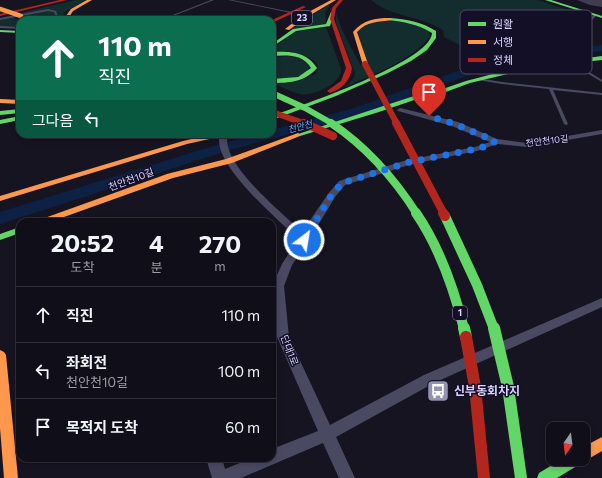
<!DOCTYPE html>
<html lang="ko">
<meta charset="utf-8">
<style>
:root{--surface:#100f19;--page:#191822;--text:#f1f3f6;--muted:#9c9ca2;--line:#302f38}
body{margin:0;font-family:Commissioner,"Noto Sans KR",sans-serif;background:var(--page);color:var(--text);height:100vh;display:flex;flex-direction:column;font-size:15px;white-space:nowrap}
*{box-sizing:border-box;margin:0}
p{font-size:13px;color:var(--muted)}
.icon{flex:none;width:22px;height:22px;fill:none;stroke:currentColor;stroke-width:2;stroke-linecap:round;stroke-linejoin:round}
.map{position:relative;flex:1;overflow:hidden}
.details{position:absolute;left:16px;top:218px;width:260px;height:244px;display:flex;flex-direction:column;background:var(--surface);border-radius:12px;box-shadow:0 2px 6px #0003,0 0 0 1px var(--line)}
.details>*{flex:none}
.hud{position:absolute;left:16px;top:16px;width:260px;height:122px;border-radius:12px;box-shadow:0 2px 6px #0003,0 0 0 1px var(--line);background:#0b6e4f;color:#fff;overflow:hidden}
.needle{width:26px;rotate:194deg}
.tools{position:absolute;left:546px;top:422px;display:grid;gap:8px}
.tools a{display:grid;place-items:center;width:44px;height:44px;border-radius:8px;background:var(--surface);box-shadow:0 2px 6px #0003,0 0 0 1px var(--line);font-size:20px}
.pin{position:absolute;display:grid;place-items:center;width:34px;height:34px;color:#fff;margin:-41px -17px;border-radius:50% 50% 50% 0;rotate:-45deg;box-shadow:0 0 4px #0007}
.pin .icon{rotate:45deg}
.me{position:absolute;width:44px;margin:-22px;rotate:31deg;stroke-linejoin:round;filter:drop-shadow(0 0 3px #0008)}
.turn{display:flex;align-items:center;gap:14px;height:84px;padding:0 16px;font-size:18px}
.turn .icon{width:52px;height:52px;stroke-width:2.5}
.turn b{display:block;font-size:28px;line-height:34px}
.then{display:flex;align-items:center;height:38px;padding:0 16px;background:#0003;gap:8px;font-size:15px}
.eta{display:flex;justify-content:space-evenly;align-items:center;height:68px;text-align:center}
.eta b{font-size:24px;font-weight:700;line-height:28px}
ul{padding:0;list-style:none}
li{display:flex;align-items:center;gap:12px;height:56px;padding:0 16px;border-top:1px solid var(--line)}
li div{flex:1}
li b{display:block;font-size:15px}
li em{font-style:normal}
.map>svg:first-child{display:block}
</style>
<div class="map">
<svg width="602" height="478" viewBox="0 0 602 478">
<rect width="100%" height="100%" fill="#161421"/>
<path fill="#132c2d" d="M75,0H87L64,12L63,20H46L20,13Z
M371,0H538L589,17L588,21L506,31L531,47L472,51L444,37L443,30C421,16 391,17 371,0Z
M328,5H330L325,13L326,24L292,29Z
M336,13L343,32L361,66L363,50L357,30L376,21H405L429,31L430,37C409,62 376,73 346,87L354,77L355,73L336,23Z
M8,16L20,20V27L0,28V18Z
M326,27L341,69C342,84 312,97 299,94C290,91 281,87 272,83L301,80L316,74L318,67C316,53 284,54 272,53V49L294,32Z
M289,56C298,58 305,59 310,67C303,80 284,78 272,79V57Z"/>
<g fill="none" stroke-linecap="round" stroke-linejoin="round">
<path fill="#0d2144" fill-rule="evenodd" d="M602,45V51L541,58L485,69L361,115L233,149L0,224V212L223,143L256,134H272V130L351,109L461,70L492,61L541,51Z"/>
<path fill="#4a4962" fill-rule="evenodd" d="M211,0H214L163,20H160Z
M228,0H232L292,12L291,13Z
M48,9L56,11L58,16L66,20H63L56,17L54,12L48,11L0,20V18Z
M595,14L597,15L588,24H586V22Z
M138,15L154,19V20H150L138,17L125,20L124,19Z
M0,26L20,27V29L0,28Z
M568,60H570L602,80V82L568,62Z
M477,78L502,82L602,93V95L553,90L568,124L566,125L564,124L549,89L502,84L478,80H477Z"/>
<path fill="#4a4962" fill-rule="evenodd" d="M400,108L458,122L497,139L527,143L602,130V134L527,147L497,144L477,151L412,164L345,185L335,197L308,242L292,265L284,286L289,337L330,425L424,375L602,298V307L434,383L336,437L355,478H339L323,443L241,478H212L206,458H222L225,469L252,458H272V449L318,431L277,337L272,286L282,264L298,239C278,219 210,163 220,134H228C219,163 283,213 302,232L328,194L339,181L407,160L475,147L490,142L452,126L398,111L397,110Z"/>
<path fill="#63d668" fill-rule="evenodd" d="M545,0H551L602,16V18Z
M331,12L334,13L330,26L296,31L272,47V44L293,29L326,24Z
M390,18C406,19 422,22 436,31V38L427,50L411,61L388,73L336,96L272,120V116C299,106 431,62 432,33C418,24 404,22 388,20Z
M0,30L20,31V33L0,32Z
M272,52C290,51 307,52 317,68C305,82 289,83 272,83V79L298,77L311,68C303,54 287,55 272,56Z
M602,56V60L557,65L512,73L470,83L427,99L420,98L379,112L300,136H296L295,135L417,95L434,92L466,81L512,69L557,62Z
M20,109V113L0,115V111Z
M20,116V120L0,124V120Z
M20,227V233L0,240V234Z
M562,459H582L580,464L557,478H537L539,473Z"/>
<path fill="#ff974d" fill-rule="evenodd" d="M87,0H92L73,11L67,20H63L71,9Z
M331,0H336L307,17L289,30L285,29L303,15Z
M390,18L392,20C378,22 367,21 357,32L368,64L363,65L353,32C363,20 375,18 390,18Z
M0,99L20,100V104L0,103Z
M298,133L301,135L300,136L232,163L173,178L50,222H38L39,220L167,174L226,159Z
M213,134H226L223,136L187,144L0,201V196L183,141Z
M0,350L4,352L6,355L18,478H4L0,428Z
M602,437V451L583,462L578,460L583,459V447Z"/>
<path fill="#b3261e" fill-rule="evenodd" d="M60,0H67L0,16V14Z
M339,0H343L336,8L334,19L352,68C350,81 342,89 330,93L327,91L341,81L346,68L330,19L332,8Z
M303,6L306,7L272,23V20Z"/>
<path stroke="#63d668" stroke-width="6" d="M272,93L305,108L333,124"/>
<path stroke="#63d668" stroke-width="8" d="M331,123C367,147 394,178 417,214"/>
<path stroke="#63d668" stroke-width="10" d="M416,213C440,248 454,289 464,329
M445,216L477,285L494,329"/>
<path stroke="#63d668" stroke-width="12" d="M464,328L466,337
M494,328L508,387L521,478"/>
<path stroke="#ff974d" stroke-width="4.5" d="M0,9L21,16"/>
<path stroke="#b3261e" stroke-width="6" d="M365,64L397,124
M272,112L306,124"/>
<path stroke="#b3261e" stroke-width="8" d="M304,123L333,136
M396,123L444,214"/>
<path stroke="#b3261e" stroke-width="10" d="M443,213L445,216"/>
<path stroke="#b3261e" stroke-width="12" d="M466,337L475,387L484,478"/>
</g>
<path fill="#403d50" d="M577,0H602V7L590,5Z
M529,24L570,36L543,40L526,33Z"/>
<path fill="#282635" d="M574,27L570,36L543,40L546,31Z"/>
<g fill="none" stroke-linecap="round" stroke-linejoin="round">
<path stroke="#1a73e8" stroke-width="7" stroke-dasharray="0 12.6" d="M304,240L331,196L342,183L410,162L476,149L492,144L495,141L455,124L429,116"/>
</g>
<defs>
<g id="bus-square" transform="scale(1.15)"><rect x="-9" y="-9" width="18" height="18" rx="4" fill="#9591b1" stroke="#130f26"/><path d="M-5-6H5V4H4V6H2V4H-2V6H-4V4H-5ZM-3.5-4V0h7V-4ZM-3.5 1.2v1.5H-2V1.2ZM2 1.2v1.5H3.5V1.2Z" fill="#fff"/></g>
</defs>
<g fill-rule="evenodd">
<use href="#bus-square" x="438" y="391"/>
</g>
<g text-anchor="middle" stroke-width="3" stroke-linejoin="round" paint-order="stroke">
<g fill="#130f26" stroke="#9e99be" stroke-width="1">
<rect x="292" y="11" width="20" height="14" rx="3"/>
<rect x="453" y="306" width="14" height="14" rx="3"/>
</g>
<g font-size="9" font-weight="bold" fill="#d9d4ff">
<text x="302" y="21">23</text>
<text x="460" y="316">1</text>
</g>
<g font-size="9" font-style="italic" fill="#62b6ff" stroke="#130f26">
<text transform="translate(300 127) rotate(-15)" y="3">천안천</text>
</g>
<g font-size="9" fill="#d9d4ff" stroke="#130f26">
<text transform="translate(547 141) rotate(-7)" y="3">천안천10길</text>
</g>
<g font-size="10" fill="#d9d4ff" stroke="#130f26">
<text transform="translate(131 179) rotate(-20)" y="4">천안천10길</text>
<text transform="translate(290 350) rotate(69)" y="4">단대1로</text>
</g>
<g font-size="12" font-weight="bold" fill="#d9d4ff" stroke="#130f26" text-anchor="start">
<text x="454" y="395">신부동회차지</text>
</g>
</g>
<rect x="460" y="10" width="132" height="64" rx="6" fill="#130f26" stroke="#4e4a67" stroke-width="1"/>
<rect x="468" y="22" width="18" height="4" fill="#63d668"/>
<rect x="468" y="40" width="18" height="4" fill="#ff974d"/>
<rect x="468" y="58" width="18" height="4" fill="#b3261e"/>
<g font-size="11" fill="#d9d4ff">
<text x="493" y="28">원활</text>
<text x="493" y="46">서행</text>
<text x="493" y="64">정체</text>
</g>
</svg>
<div class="tools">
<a><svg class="needle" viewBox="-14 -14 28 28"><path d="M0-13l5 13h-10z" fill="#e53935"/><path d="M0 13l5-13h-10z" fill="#9c9ca2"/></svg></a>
</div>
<div class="pin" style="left:429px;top:116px;background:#d93025"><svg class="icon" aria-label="arrive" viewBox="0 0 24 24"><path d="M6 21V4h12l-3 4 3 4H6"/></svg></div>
<svg class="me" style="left:304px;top:240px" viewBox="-20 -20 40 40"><circle r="17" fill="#1a73e8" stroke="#fff" stroke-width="3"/><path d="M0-11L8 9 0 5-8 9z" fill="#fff"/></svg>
<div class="hud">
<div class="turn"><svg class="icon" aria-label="ahead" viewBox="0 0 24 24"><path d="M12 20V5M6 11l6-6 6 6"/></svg><div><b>110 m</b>직진</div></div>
<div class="then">그다음<svg class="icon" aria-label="left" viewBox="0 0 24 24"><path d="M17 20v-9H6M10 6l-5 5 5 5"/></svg></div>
</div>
<section class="details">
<div class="eta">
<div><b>20:52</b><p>도착</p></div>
<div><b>4</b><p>분</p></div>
<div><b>270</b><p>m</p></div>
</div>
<ul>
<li><svg class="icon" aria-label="ahead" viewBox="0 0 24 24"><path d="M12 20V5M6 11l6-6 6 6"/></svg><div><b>직진</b></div><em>110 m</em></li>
<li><svg class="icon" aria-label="left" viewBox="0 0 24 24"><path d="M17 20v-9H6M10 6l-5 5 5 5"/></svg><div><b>좌회전</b><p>천안천10길</p></div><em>100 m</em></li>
<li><svg class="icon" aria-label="arrive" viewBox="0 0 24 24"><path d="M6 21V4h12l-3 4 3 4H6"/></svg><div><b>목적지 도착</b></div><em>60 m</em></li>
</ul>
</section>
</div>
